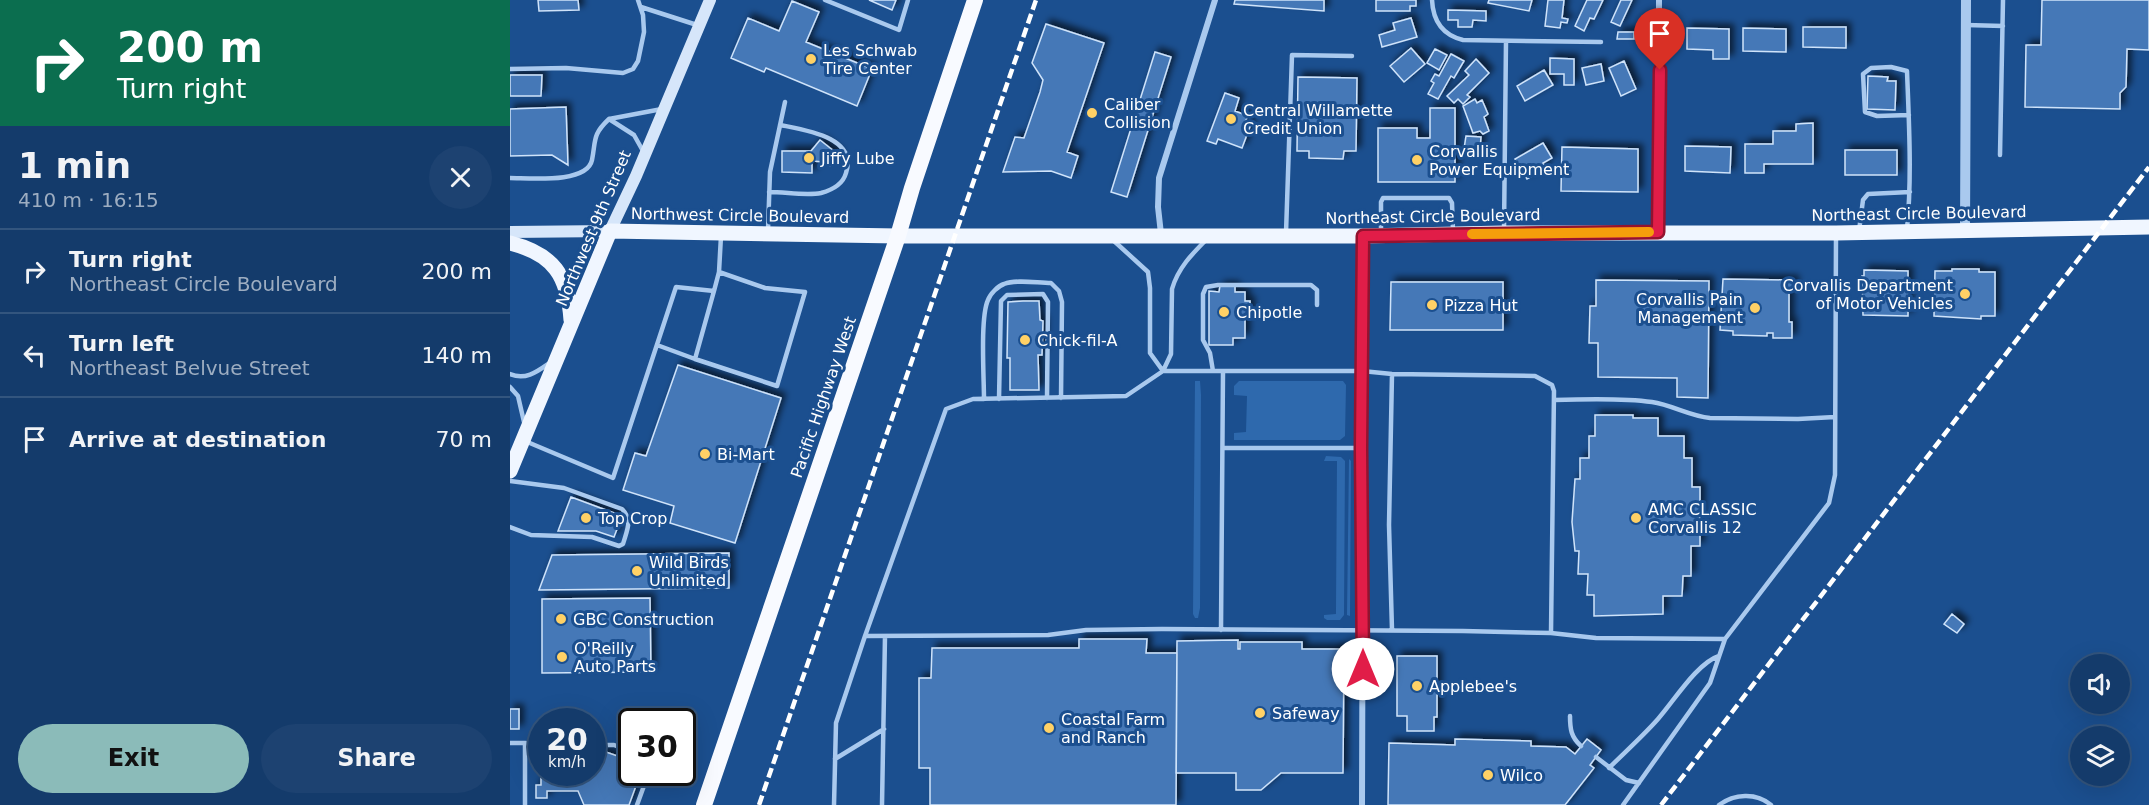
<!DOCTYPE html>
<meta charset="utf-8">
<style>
:root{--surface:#143b6b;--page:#1d4271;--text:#f1f3f6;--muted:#9dadc1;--line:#33557e;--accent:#8bbbb9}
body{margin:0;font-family:"DejaVu Sans",sans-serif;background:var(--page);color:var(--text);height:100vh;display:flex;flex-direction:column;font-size:22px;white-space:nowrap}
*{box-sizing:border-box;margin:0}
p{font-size:20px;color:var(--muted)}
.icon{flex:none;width:33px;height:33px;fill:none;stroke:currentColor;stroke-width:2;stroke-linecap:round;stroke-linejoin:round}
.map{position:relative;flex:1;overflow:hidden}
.sheet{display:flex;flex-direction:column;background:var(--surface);width:510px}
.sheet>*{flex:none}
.hud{background:#0b6e4f;color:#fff;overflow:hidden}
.fabs{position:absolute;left:1560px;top:654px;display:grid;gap:12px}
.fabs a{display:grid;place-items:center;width:60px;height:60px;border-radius:50%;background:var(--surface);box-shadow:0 6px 24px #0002,0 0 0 2px var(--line);font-size:30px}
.speed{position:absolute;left:18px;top:708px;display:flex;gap:12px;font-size:30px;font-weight:700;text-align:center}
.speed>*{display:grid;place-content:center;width:78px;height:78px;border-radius:50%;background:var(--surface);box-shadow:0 6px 24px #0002,0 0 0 2px var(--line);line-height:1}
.speed small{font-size:15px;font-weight:400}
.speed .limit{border:3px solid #111;border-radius:9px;background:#fff;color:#111}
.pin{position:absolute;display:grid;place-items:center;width:51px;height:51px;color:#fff;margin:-62px -26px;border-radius:50% 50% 50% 0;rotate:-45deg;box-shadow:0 0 6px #0007}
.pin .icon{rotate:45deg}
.me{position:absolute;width:66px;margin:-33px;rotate:0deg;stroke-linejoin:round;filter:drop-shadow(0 0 4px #0008)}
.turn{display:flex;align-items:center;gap:21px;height:126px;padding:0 18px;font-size:27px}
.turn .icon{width:78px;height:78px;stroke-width:2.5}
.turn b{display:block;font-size:42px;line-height:51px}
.round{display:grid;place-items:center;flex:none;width:63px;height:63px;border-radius:32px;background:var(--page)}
.head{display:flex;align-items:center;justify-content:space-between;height:102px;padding:0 18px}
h1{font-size:36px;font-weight:700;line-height:45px}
.action{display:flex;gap:12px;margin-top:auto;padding:12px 18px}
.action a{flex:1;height:69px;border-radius:36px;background:var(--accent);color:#111;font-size:24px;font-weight:700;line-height:69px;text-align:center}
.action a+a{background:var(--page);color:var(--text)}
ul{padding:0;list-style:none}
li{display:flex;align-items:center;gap:18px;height:84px;padding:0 18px;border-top:2px solid var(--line)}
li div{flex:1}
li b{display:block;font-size:22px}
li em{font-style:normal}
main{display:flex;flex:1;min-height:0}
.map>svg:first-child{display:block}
</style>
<main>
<section class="sheet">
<div class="hud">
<div class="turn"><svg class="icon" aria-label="right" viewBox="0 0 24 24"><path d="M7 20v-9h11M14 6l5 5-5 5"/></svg><div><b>200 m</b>Turn right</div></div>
</div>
<div class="head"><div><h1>1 min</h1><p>410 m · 16:15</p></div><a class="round"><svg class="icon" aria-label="close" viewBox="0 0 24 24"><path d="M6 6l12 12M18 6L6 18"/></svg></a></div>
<ul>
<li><svg class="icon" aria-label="right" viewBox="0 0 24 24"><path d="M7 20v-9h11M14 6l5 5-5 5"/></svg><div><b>Turn right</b><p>Northeast Circle Boulevard</p></div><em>200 m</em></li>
<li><svg class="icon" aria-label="left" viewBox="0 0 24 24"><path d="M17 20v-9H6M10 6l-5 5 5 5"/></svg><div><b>Turn left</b><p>Northeast Belvue Street</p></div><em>140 m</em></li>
<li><svg class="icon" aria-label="arrive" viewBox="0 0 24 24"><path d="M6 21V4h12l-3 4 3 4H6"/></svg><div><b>Arrive at destination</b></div><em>70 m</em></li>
</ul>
<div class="action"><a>Exit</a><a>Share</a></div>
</section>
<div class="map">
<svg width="1639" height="805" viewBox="0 0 1639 805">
<defs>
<filter id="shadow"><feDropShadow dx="4.5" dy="-4.5" stdDeviation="3" flood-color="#0009"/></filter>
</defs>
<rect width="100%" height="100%" fill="#1b4f8f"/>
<path fill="#2e69ad" d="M685,381H690L691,395L690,608L688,618H685L683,614Z
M729,381H833L836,385L835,436L830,440H724V433L736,432L737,396L724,395V386Z
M816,456L831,457L835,461L834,615L830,620H817L814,618V615L826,614V609L827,461H814Z
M839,459L841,461L840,616L837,615Z"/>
<path fill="#4478b7" stroke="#cfe3fa" stroke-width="1.5" filter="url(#shadow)" d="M28,0H68L69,10L29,11Z
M359,0H386L382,10Z
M725,0H814V11L724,4Z
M866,0H906V6H900V11H866Z
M979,0H1022L1019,11L978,3Z
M1038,0H1054L1052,18L1058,19L1057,23L1051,22L1050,28L1035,26Z
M1077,0H1093L1084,19L1080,18L1074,31L1065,26Z
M1111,0H1122L1110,26L1101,22Z
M1532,0H1639V50L1617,49L1616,87L1610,93V109L1515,107L1516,45H1531Z
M282,1L309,12L296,42L362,69L347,106L256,68L254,72L221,58L238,18L269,31Z
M938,10L976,11V21L963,20L962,27H948V20H938Z
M901,18L907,37L872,47L869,35L885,30L883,23Z
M536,24L594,43L557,152L568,156L561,178L541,171L493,172L505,137L514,138L530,92L533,80L522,63Z
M1293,27H1336V48L1293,47Z
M1177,28L1219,29V59H1203V50L1177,49Z
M1233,28L1276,29V52L1233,51Z
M1108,32H1124V39H1107Z
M901,48L915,64L894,82L880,66Z
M925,49L937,55L929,70L917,63Z
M645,52L661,57L617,197L601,192Z
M941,54L954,61L944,78L941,76L928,99L918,94L924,83L921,81L925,74L929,76Z
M1040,58L1064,59V85H1054V74H1040Z
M966,59L979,73L957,95L960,97L953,104L948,99L944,103L937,96L959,75L955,71Z
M1114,61L1126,89L1111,96L1099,68Z
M1091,64L1094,81L1076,85L1072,68Z
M1034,70L1043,85L1015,101L1007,86Z
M0,75H32L31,96H0Z
M1358,76L1378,77L1377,81H1386L1385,110L1357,109Z
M788,77L847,78L846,151H834L833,159L799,158V151H787Z
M715,93L729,98L725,111L738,116L735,122L741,124L732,148L708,139L706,144L697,141Z
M965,99L967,103L972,100L978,114L974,117L979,131L973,134L970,131L963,133L953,106Z
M56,107L58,165L42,155L0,156V109Z
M920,108H945V182H868V128H907V138H920Z
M1303,123V164H1254V173H1235V144H1263V131H1286V124Z
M956,136L971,137L970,150L954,149Z
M310,140L329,155L320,166L315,162L302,161V173L272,172V151H301Z
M1033,143L1042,158L1033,163L1036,168L1017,179L1005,159Z
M1175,146L1221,147L1220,173L1175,171Z
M1052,147L1128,149V192L1051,191Z
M1335,150H1387V175H1335Z
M1442,269H1469V272H1485V316H1471V319L1424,316L1425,271H1442Z
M1354,270L1398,271V316L1353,315L1352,276H1354Z
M1213,279L1284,280V289L1279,288V322H1282V338H1263V333H1257V336L1223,335V331L1210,330Z
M1086,280L1199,281L1198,398L1167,397V378L1088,377V343H1079L1080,306H1086Z
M881,282H993V330H880Z
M710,286H725V292H735V301H740V315H735V338H723V345H699V291L709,292Z
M513,301H529L530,320L533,321L532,355H528L529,390H500V358H497L498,302Z
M168,365L271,398L225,543L160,523L164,506L113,490L125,453L136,456Z
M1085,415H1123V418H1148V436H1174V458H1182V487H1190V546H1181V576H1173L1172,596H1153V614L1084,616V595H1077L1078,574H1068L1069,551H1065L1062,522L1065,479H1070V458H1079V436H1085Z
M61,497L112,516L104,537L86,531H48Z
M219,553V588L29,590L42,555Z
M140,598L141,672L32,673V599Z
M1442,614L1454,624L1447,633L1434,624Z
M569,639H637L636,653H667L666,805H420V768H409V678H421L422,648H569Z
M728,640V649H730V642H792V649H834L833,773H771L751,790H726V773H666L667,641Z
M887,656H927V717H924V731H897V716H887Z
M0,709H9V729H0Z
M945,739L1021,741V746L1056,747L1065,754L1077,739L1091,750L1080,765L1084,768L1055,805H878L879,743L945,745Z
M31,752L32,772H82V752H96L122,761V772H131L119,805H74L68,791H37V798H26V785H31Z"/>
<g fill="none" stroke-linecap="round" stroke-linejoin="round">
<path stroke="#a9c9ee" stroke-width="4.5" d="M315,0L389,30L398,0
M922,0C923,21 932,35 953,40L1091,42
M131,7L187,25
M1456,25L1493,26
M0,69L56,68L113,73L123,69L128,61L134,32L133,15L128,0
M133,151L124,135L99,119L152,109
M1490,155L1493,0
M0,178C19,178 77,184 82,160C86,140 82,135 99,119
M259,192C276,192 296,196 311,193C322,190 333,184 336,173C348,137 295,130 270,125
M1397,229C1402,176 1399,124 1397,71L1381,67L1361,68L1353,74L1355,112L1367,116L1399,115
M258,230L260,172L275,102
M994,230L996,41
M1349,231L1353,200L1358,194L1400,192
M776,233L782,55L842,56
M871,233V202L873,198H939L942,203L943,231
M604,241L638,272L640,288V353L653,371L661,354L662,289C668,268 682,254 697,239
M209,272L211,236
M147,345L185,359
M653,371H852L882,374L1025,376L1042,385L1044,391L1041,633L953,631L652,629L576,630L538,635L355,636L436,409L463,399L616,396Z
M703,371L700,353L693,340V294L696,287L708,285H801L807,290V305
M0,374C16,381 28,371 41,362
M882,374L879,525L882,630
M0,387L8,396L14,422
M474,399C474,378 470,317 478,300C480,294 488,286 494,284C507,279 527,283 541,283L549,291L552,302L551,398
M489,399L491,301L497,295L533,294L538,302L537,398
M1044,400C1073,399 1114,398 1142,402C1162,405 1180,416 1200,418L1288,419L1325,417
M15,441L103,478L166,287L204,291L185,359L267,386L295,292L255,288L209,272L204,291
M713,448H851
M0,481L54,488L112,509C123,520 117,530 113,544L109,546L82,537L21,535L0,527
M711,630L713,371
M1041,633L1086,638L1215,639
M1060,716C1060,729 1061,737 1071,746
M0,743H15V805
M15,743L32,744
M82,745H104L122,752
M1086,757L1116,780L1129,783
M325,759L374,729
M1099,768C1115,752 1133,736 1148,719C1164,701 1187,663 1209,656
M127,805L139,772
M324,805L326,723L355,636
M372,805L375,636
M1113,805L1200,683L1215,639L1319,503L1325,475L1326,235
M1209,805C1224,794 1246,792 1261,805"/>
<path stroke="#a9c9ee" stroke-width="6" d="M1148,232L1149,0
M651,234L648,207L649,178L705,0
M852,805C854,616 852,426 853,237"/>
<path stroke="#a9c9ee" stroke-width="10" d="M1455,231L1456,0"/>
<path stroke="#d6e6fa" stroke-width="12" d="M0,232L100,231L126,176L200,0"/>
<path stroke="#f0f6ff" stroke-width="15" d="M0,243C44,254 58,276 61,320
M0,471L100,231L388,236H853L994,233H1326L1639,227"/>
<path stroke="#f8faff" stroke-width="16" d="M194,805L388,236L402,188L465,0"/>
<path stroke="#fff" stroke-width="4.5" stroke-dasharray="10 4.5" stroke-linecap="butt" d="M249,805L526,0
M1151,805L1639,167"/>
</g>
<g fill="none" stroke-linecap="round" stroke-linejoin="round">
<g stroke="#92132f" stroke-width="15">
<path id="route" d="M853,669L851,448L853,236L1148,232L1150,70"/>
</g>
<use href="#route" stroke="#e11d48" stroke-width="10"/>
<path stroke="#f59e0b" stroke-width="10" d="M962,234L1139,232"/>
</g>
<g fill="#ffd166" stroke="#1b4f8f" stroke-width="2">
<circle cx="301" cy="59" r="6"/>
<circle cx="582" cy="113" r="6"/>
<circle cx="721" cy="119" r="6"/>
<circle cx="299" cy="158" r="6"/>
<circle cx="907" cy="160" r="6"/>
<circle cx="1455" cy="294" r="6"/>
<circle cx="922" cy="305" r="6"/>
<circle cx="1245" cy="308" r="6"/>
<circle cx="714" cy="312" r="6"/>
<circle cx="515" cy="340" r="6"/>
<circle cx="195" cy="454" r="6"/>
<circle cx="76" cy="518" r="6"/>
<circle cx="1126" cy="518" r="6"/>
<circle cx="127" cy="571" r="6"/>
<circle cx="51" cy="619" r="6"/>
<circle cx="52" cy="657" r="6"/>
<circle cx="907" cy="686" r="6"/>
<circle cx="750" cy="713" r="6"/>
<circle cx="539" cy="728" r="6"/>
<circle cx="978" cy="775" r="6"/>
</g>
<g text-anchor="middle" stroke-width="6" stroke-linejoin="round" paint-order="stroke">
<g font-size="16" fill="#fff" stroke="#1b4f8f" text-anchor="start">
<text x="313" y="56">Les Schwab<tspan x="313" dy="18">Tire Center</tspan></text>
<text x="594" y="110">Caliber<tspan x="594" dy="18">Collision</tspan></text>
<text x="733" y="116">Central Willamette<tspan x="733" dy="18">Credit Union</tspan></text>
<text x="919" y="157">Corvallis<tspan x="919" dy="18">Power Equipment</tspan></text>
<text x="311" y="164">Jiffy Lube</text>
<text x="1443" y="291" text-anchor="end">Corvallis Department<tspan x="1443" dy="18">of Motor Vehicles</tspan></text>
<text x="1233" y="305" text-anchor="end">Corvallis Pain<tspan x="1233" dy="18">Management</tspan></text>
<text x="934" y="311">Pizza Hut</text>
<text x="726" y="318">Chipotle</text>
<text x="527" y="346">Chick-fil-A</text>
<text x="207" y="460">Bi-Mart</text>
<text x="1138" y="515">AMC CLASSIC<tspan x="1138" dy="18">Corvallis 12</tspan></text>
<text x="88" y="524">Top Crop</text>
<text x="139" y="568">Wild Birds<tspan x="139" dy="18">Unlimited</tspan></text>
<text x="63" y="625">GBC Construction</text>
<text x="64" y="654">O'Reilly<tspan x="64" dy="18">Auto Parts</tspan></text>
<text x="919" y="692">Applebee's</text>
<text x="762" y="719">Safeway</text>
<text x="551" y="725">Coastal Farm<tspan x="551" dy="18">and Ranch</tspan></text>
<text x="990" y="781">Wilco</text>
</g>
<g font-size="16" fill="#fff" stroke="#1b4f8f">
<text transform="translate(1409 213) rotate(-1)" y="6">Northeast Circle Boulevard</text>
<text transform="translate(230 215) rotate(1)" y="6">Northwest Circle Boulevard</text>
<text transform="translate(923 216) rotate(-1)" y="6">Northeast Circle Boulevard</text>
<text transform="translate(83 228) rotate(-67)" y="6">Northwest 9th Street</text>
<text transform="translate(313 397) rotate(-71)" y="6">Pacific Highway West</text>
</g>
</g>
</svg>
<div class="fabs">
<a><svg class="icon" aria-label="sound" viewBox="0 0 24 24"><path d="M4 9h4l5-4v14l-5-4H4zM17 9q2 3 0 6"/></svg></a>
<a><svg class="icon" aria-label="layers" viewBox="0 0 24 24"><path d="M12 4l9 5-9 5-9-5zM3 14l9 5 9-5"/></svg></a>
</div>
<div class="speed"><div>20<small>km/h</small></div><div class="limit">30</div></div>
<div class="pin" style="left:1150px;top:70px;background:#d93025"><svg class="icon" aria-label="arrive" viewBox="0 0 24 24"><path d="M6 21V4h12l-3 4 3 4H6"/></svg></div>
<svg class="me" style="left:853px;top:669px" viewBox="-20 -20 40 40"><circle r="19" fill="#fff"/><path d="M0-13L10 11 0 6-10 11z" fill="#e11d48"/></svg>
</div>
</main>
